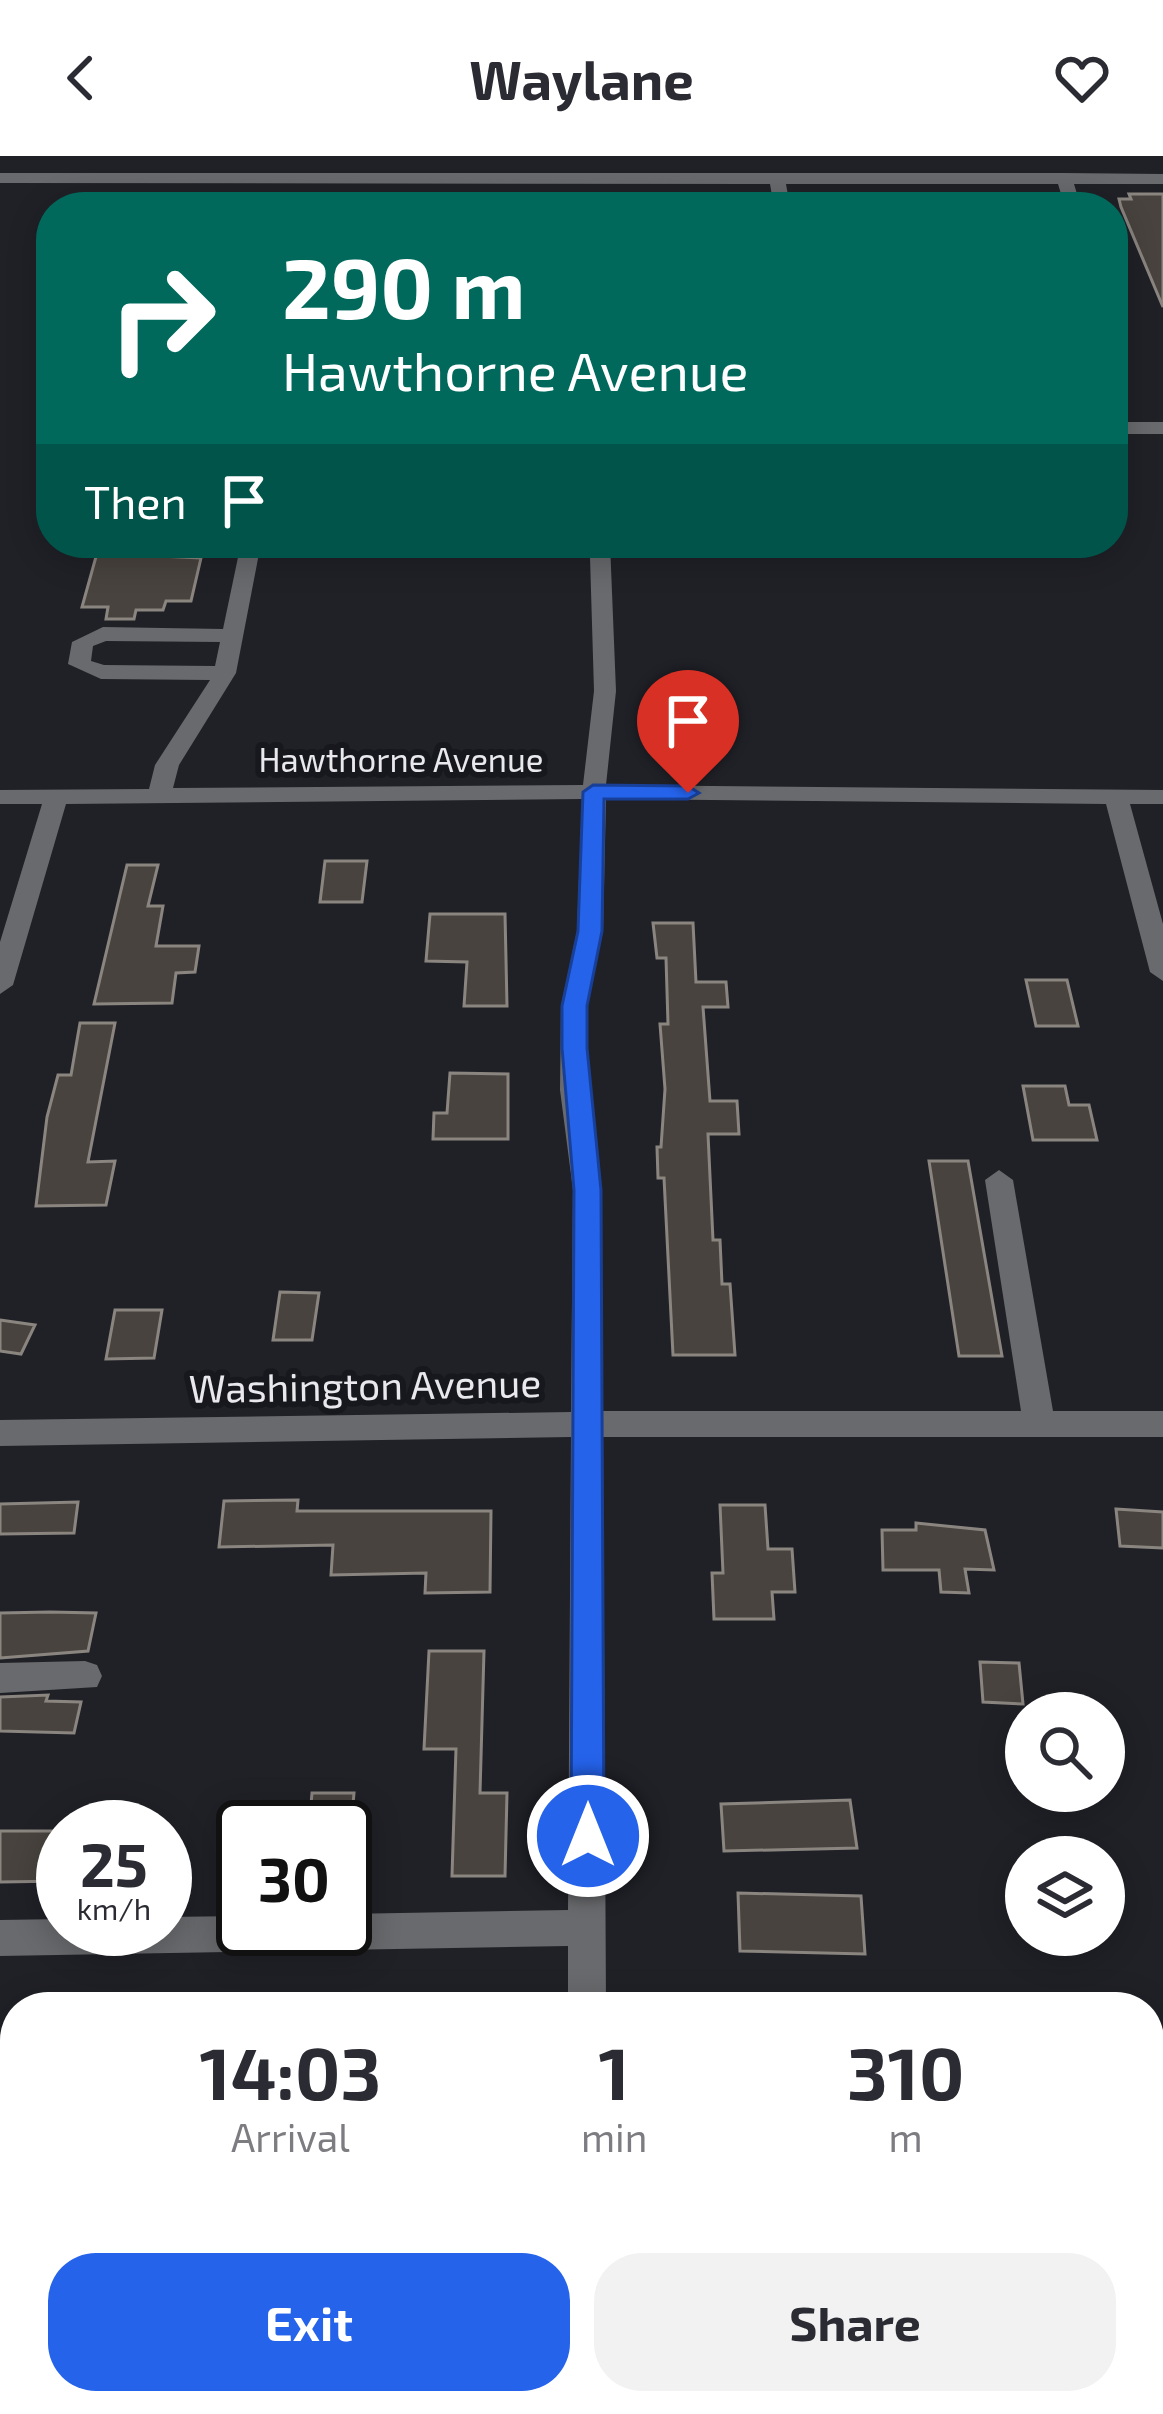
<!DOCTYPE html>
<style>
:root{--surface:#fff;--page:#f2f2f3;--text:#2b2b33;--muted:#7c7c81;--accent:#2563eb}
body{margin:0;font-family:"Exo 2",sans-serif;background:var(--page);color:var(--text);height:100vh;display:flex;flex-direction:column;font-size:45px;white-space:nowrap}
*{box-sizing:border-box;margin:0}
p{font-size:39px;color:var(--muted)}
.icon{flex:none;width:66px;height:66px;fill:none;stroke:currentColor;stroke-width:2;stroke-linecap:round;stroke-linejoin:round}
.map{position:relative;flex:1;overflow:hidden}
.drawer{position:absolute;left:0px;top:1836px;width:1164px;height:423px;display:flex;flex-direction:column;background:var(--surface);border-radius:48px 48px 0 0;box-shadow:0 6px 30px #0003}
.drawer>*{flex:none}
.guide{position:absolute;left:36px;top:36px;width:1092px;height:366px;border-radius:48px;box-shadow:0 6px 30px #0003;background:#00695c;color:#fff;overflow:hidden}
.fabs{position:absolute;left:1005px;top:1536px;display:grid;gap:24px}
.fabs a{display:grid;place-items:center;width:120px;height:120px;border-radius:50%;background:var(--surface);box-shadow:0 6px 30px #0003;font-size:60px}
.speed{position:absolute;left:36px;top:1644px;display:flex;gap:24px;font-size:60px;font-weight:700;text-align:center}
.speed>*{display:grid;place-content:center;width:156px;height:156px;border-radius:50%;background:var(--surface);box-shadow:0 6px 30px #0003;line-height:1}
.speed small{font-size:30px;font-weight:400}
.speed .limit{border:6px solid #111;border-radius:18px;background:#fff;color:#111}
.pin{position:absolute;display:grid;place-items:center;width:102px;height:102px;color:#fff;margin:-123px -51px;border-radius:50% 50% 50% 0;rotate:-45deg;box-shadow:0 0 12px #0007}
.pin .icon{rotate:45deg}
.me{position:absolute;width:132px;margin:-66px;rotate:0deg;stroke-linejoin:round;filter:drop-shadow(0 0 9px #0008)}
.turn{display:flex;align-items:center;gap:42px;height:252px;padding:0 48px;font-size:54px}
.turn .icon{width:156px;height:156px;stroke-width:2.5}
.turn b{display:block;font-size:84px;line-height:102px}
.then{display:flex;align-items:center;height:114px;padding:0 48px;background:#0003;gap:24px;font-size:45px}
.eta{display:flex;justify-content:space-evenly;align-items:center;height:204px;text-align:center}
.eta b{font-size:72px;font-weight:700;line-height:84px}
.primary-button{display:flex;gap:24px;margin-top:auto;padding:24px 48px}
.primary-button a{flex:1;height:138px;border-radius:48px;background:var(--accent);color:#fff;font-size:48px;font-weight:700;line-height:138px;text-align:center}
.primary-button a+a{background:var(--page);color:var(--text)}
header{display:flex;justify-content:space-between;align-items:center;height:156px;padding:0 48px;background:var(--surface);font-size:54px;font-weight:700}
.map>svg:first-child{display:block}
</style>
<header><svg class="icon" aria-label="back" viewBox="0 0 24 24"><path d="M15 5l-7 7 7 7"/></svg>Waylane<svg class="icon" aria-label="heart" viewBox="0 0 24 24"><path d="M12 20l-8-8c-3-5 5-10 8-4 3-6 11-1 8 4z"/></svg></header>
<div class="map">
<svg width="1163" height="2258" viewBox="0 0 1163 2258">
<rect width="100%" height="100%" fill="#202127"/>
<path fill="#48433e" stroke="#8b8580" stroke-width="3" d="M1129,38H1163V151L1121,51L1119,43H1131Z
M97,397L201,402L191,445H166L163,454H136L134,463H106L108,451H82Z
M325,705H367L362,746H320Z
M127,709H158L148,750H163L156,790H199L195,816L176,817L172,847L94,848Z
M430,758H505L507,850H464L467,806L426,805Z
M653,767H693L696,826H726L728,851H703L710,945H737L739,978H708L713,1084H720L722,1128H730L735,1199H673L664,1022H658L657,991H661L665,933L660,868H668L666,802H657Z
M1026,824H1067L1078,870H1036Z
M80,867H115L88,1006L115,1005L106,1049L36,1050L47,961L58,919H71Z
M450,917L508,918V983H433L434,957H447Z
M1023,930H1065L1069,949H1089L1097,984H1033Z
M929,1005H968L1002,1200H959Z
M280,1136L319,1137L312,1184H273Z
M115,1154H162L154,1202L106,1203Z
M0,1164L35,1169L21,1198L0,1195Z
M298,1344L297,1355H491L490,1436L425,1437L426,1417L331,1419L333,1389L219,1391L224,1345Z
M78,1346L74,1377L0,1378V1348Z
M720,1349H765L768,1393H792L795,1436H772L774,1463H714L712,1417H723Z
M1116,1353L1163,1356V1392L1120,1390Z
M916,1367L985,1374L994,1414L965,1413L969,1437L941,1436L939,1414H883L882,1374H916Z
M0,1457L50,1456L96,1457L88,1495L0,1502Z
M429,1495H484L480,1637H507L505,1720H452L456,1593H424Z
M980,1506L1019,1507L1023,1548L983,1546Z
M48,1539L46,1545L81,1546L74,1577L0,1575V1541Z
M312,1637H354L351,1671H309Z
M850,1644L857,1692L724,1695L721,1648Z
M0,1675H63V1725L0,1726Z
M738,1737L861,1740L865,1798L740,1795Z"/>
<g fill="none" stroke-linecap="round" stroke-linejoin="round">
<path fill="#696a6d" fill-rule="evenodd" d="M0,17H1064L1163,18V28H1074L1081,51H1065L1058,28H786L790,51H774L770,28L0,27Z
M1113,266H1163V278H1113Z
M241,387H261L236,517L179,609L173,632L583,629L594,535L590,401L405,402L374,387H610L616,535L606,629L1163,634V648H1130L1163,768V825L1150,816L1106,648L606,643L603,775L587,850L588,934L601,1034L603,1255H1021L985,1024L999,1014L1013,1024L1053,1255H1163V1281H603L606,1851H568V1790L0,1800V1764L63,1763V1773H165V1761L243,1760V1773H345V1758L568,1754L571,1281L0,1290V1264L571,1256L573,1034L560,934L561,850L577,775L582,643L66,648L13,829L0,838V786L42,648H0V634L149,633L155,609L210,524L101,523L68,508L72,486L103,471L223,473ZM106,485L220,486L215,510L104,509L91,505L93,490Z
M85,1505L97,1509L102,1520L97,1531L0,1537V1507Z
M566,2244H610V2258H566Z"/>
</g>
<path fill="#2563eb" stroke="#184099" stroke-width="3" d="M593,629L688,630L699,637L688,643H604L602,775L587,850V892L601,1034L604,1680L600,1691L588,1696L576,1691L571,1680L574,1034L562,892V850L578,775L583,636Z"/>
<g text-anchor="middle" stroke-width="12" stroke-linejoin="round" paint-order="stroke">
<g font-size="33" fill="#e9e9ed" stroke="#17181d">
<text x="401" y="616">Hawthorne Avenue</text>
</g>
<g font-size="39" fill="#e9e9ed" stroke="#17181d">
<text transform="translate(365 1230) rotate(-1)" y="14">Washington Avenue</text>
</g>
</g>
</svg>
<div class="fabs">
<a><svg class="icon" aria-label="search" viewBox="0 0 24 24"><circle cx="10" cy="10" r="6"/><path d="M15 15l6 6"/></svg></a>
<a><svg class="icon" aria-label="layers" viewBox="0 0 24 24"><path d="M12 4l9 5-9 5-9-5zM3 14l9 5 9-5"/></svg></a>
</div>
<div class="speed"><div>25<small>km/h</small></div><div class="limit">30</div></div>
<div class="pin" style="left:688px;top:637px;background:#d93025"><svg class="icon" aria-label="arrive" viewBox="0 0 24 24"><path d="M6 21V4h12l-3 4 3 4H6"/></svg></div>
<svg class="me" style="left:588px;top:1680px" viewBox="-20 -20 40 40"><circle r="17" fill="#2563eb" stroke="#fff" stroke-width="3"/><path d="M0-11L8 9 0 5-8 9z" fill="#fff"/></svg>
<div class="guide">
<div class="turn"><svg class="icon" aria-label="right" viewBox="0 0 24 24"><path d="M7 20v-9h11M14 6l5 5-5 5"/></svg><div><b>290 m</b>Hawthorne Avenue</div></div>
<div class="then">Then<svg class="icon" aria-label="arrive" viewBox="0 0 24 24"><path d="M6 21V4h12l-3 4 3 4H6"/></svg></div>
</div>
<section class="drawer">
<div class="eta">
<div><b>14:03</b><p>Arrival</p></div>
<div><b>1</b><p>min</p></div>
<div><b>310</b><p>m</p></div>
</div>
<div class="primary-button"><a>Exit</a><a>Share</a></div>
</section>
</div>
